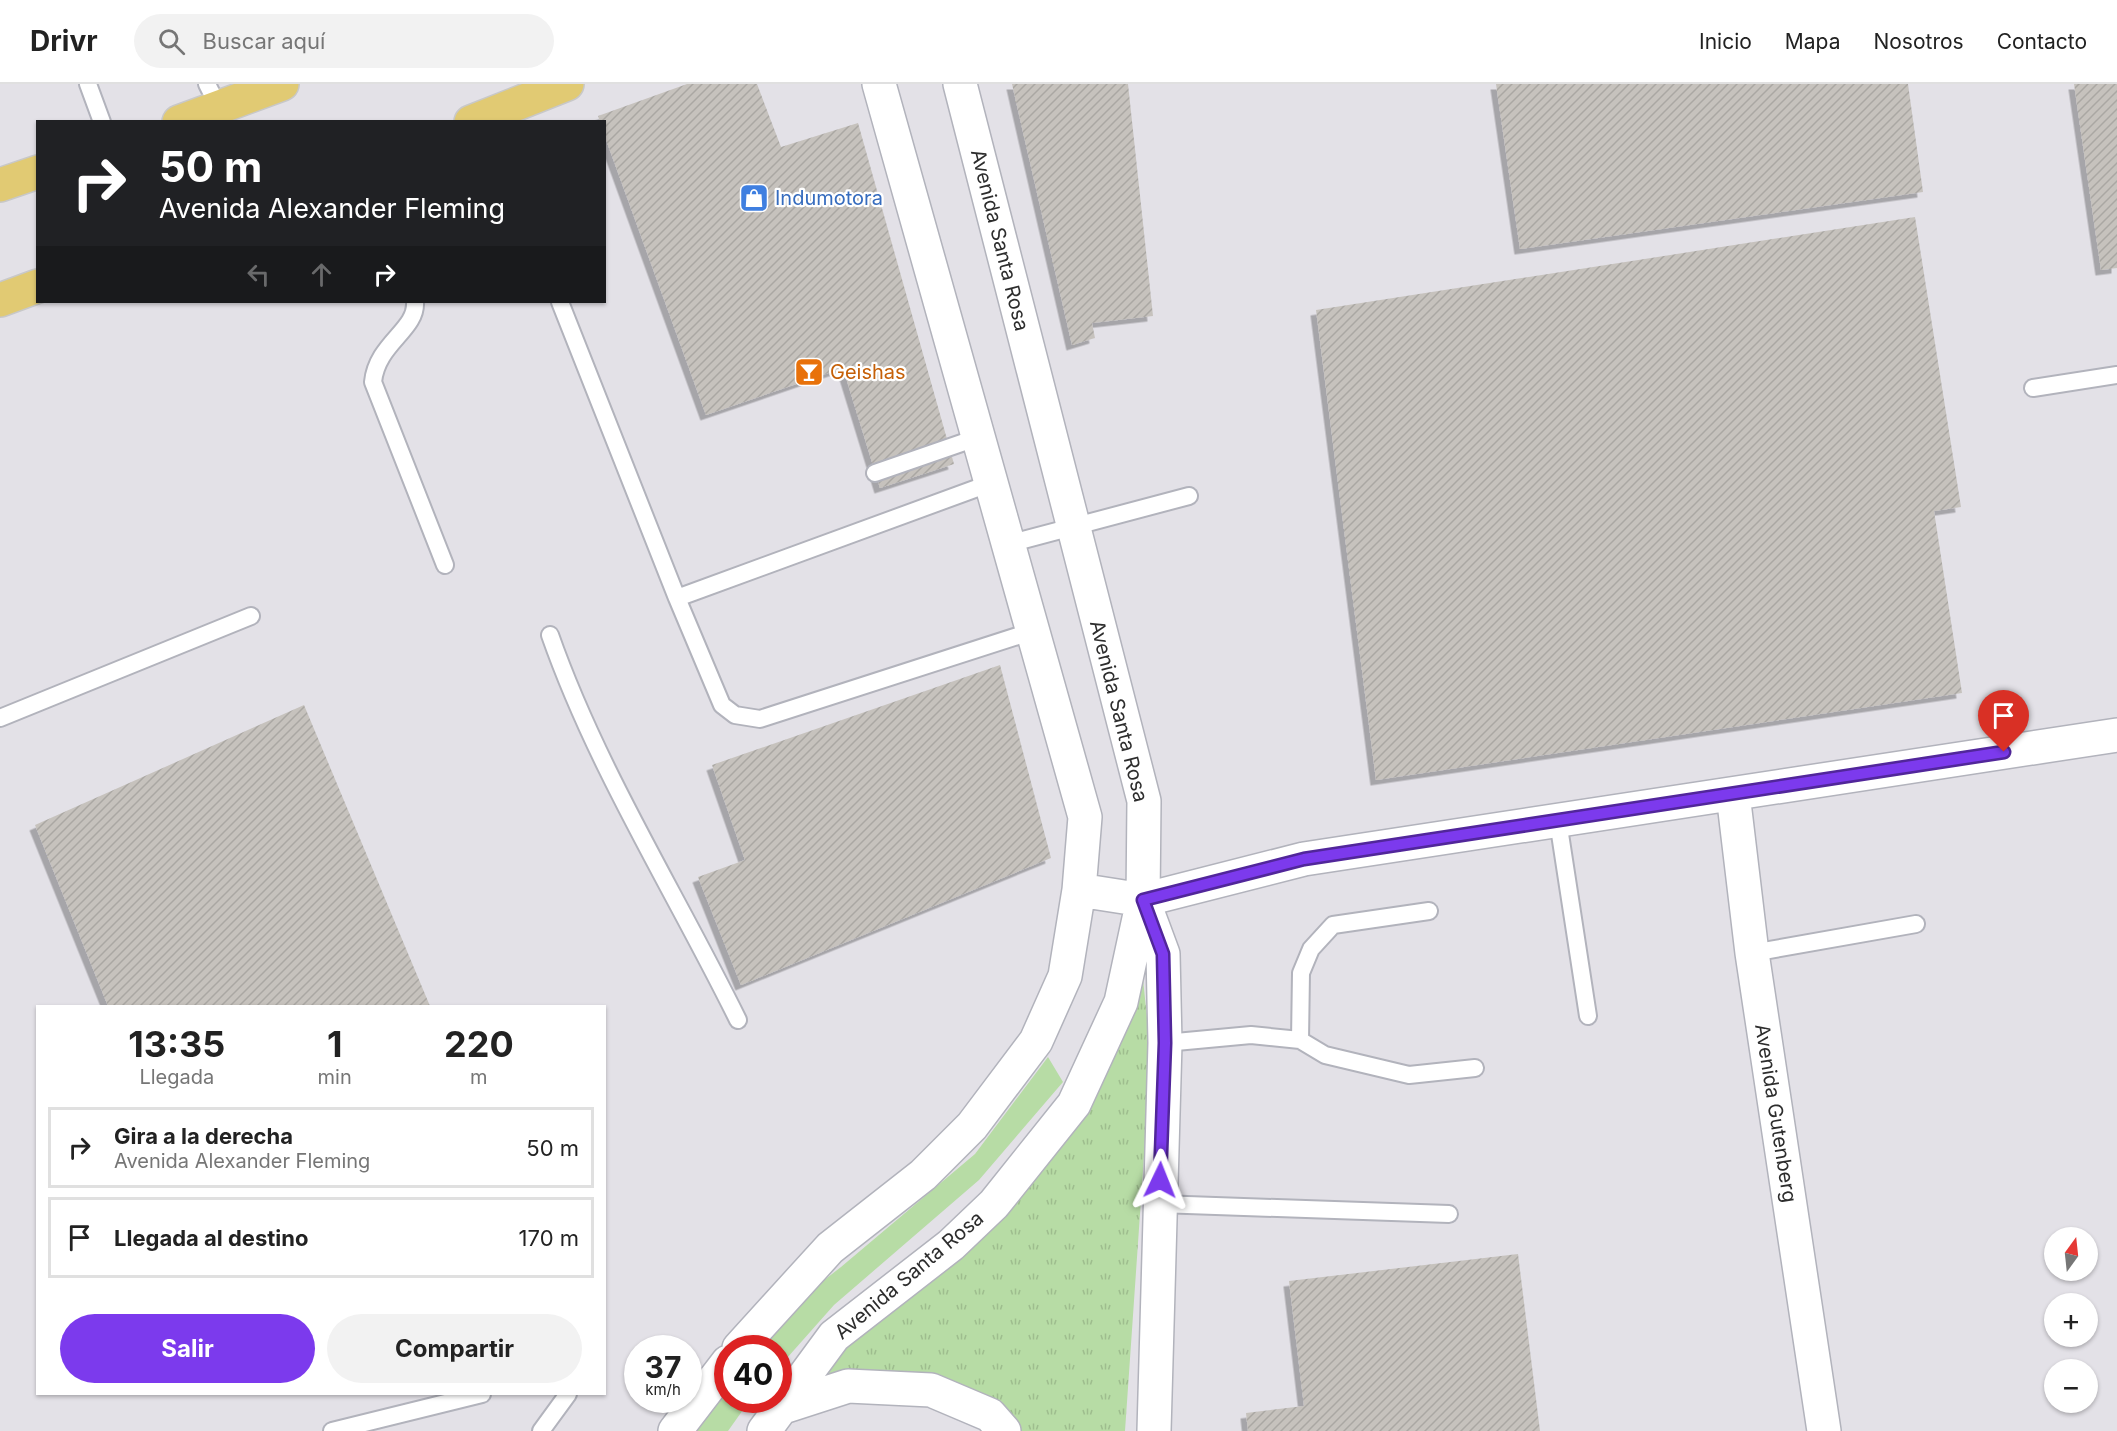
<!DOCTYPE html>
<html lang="es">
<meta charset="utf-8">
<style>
:root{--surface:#fff;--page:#f2f2f2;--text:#222;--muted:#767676;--line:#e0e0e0;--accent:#7c3aed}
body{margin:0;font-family:Inter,sans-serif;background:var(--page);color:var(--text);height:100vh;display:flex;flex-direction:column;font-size:22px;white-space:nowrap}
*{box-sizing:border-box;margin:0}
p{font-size:20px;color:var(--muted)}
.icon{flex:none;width:33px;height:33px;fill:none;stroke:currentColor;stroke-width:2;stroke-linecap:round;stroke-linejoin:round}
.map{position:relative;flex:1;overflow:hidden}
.panel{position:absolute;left:36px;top:921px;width:570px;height:390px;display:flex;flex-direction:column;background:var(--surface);border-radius:0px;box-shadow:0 2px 4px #0004}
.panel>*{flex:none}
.guide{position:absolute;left:36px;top:36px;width:570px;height:183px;border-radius:0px;box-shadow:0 2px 4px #0004;background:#202124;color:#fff;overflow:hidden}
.needle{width:39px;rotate:15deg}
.controls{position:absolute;left:2044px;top:1143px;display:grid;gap:12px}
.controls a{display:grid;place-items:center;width:54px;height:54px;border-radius:50%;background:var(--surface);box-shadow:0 2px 4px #0004;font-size:30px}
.speed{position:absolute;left:624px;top:1251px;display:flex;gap:12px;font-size:30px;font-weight:700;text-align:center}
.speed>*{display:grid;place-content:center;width:78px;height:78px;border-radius:50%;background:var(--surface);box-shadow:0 2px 4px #0004;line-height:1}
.speed small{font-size:15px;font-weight:400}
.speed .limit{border:9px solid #d22;background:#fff;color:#111}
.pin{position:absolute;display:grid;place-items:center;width:51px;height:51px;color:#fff;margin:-62px -26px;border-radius:50% 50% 50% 0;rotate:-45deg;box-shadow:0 0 6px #0007}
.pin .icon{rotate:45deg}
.me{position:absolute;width:66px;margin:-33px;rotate:2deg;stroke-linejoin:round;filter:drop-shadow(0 0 4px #0008)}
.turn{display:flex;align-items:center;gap:21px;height:126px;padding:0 24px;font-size:27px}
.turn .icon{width:78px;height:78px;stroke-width:2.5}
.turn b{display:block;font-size:42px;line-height:51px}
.lanes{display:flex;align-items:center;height:57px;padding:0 24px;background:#0003;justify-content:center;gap:30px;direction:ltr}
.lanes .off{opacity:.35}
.eta{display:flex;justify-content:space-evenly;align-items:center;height:102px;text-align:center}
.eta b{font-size:36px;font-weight:700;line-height:42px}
.action{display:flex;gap:12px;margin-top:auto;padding:12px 24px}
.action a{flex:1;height:69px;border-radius:36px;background:var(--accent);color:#fff;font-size:24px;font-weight:700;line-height:69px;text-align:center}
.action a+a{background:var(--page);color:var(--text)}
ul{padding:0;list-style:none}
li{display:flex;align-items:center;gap:18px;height:81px;margin:0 12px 9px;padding:0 12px;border:3px solid var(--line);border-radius:0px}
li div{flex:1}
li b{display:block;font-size:22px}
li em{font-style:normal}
header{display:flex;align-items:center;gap:36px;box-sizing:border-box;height:84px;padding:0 30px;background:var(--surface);border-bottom:2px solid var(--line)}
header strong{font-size:28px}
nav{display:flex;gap:33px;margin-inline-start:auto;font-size:21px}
.search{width:420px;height:54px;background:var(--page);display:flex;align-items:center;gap:15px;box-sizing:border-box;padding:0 21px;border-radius:33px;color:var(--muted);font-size:22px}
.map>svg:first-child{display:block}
</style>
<header>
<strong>Drivr</strong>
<div class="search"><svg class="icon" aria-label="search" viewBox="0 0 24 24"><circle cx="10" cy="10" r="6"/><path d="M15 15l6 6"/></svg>Buscar aquí</div>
<nav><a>Inicio</a><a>Mapa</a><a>Nosotros</a><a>Contacto</a></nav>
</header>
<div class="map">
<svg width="2117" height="1347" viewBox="0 0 2117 1347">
<defs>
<pattern id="park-tufts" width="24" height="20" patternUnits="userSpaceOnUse" patternTransform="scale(1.5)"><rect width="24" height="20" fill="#b7dca5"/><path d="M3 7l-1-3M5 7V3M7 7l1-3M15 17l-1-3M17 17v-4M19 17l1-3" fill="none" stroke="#9ebd8e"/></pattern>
<pattern id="building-hatch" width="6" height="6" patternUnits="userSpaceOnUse" patternTransform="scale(1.5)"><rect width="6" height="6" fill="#c6c2bd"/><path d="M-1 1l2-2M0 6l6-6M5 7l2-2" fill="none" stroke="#aaa7a3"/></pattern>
<filter id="shadow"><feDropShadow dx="-5.5" dy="5.5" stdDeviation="0" flood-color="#0004"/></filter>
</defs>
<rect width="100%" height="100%" fill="#ede8e2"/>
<path fill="#e3e1e7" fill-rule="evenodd" d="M0,0H2117V1347H0ZM38,38H604V218H38ZM38,922H604V1310H38ZM2055,1154H2088V1186H2055ZM2055,1220H2088V1252H2055ZM638,1264H688V1316H638ZM728,1264H778V1316H728ZM2055,1286H2088V1318H2055Z"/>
<path fill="#b7dca5" d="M1048,973L1063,998L979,1096L834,1221L779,1283L778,1264H752L773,1236L841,1183L975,1070Z
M727,1298L728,1316H750L728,1347H692Z"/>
<path fill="url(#park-tufts)" d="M1142,886L1151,971L1125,1347H1021L1003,1326L793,1314L838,1255L1005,1127Z"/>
<path fill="url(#building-hatch)" filter="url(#shadow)" d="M687,0H757L781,63L858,39L954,380L880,404L843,284L706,331L604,50V38H600L598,32Z
M1012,0H1128L1153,232L1092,239L1095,254L1072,261Z
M1496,0H1908L1923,108L1520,165Z
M2074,0H2117V184L2101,186Z
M1915,133L1961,423L1934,427L1962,609L1376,696L1316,226Z
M1000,581L1051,774L741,901L698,793L745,776L712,681Z
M304,621L430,922H108L35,741Z
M1518,1170L1540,1347H1248L1246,1329L1304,1322L1289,1197Z"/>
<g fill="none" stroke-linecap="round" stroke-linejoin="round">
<g stroke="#b2b3bc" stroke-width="20">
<path id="lane" d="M88,0L102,38
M207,0L219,24
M415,218C417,246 377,259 373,298L445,481
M560,218L677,514L991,399
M2033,304L2117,291
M875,389L979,353
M1008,460L1189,412
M677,514L722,621L735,631L760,635L1033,547
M550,551C597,685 675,808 738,936
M0,634L251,532
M1558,737L1588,932
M1752,869L1916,840
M1300,956L1301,889L1311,865L1333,841L1429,827
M1165,959L1251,951L1300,956L1325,971L1409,991L1475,984
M1159,1120L1449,1130
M332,1347L482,1310
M541,1347L568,1310"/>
</g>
<g stroke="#b2b3bc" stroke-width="36">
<path id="street" d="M1733,710L1752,869L1824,1347
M1143,816L1304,775L2117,651"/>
</g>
<g stroke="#b2b3bc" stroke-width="36">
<path id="secondary" d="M1079,806L1143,816
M1143,816L1163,870L1165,959L1154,1347
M739,1264L830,1164L923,1091L972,1042L1036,957L1065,892L1079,806L1085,733L879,0
M780,1324L848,1302L931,1306L990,1331L1004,1347
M675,1347L728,1278
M764,1347L834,1252L951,1161L994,1120L1074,1020L1121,918L1143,816L1144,717L960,0"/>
</g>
<g stroke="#c8c8c8" stroke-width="36">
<path id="primary" d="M179,38L282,0
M471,38L567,0
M0,101L38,88
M0,216L38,202"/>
</g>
<use href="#lane" stroke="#fff" stroke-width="16"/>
<use href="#street" stroke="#fff" stroke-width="33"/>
<use href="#secondary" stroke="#fff" stroke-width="33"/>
<use href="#primary" stroke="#e1ca73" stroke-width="33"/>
</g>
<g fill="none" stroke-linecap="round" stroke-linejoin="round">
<g stroke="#51269a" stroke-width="15">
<path id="route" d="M1160,1096L1165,959L1163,870L1143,816L1304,775L2004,668"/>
</g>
<use href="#route" stroke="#7c3aed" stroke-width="10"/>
</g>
<defs>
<g id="shop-square" transform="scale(1.5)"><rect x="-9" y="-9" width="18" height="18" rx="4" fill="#3f7fe0" stroke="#fff"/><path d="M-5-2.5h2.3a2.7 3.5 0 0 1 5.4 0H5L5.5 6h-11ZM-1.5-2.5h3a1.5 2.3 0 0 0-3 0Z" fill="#fff"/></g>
<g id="bar-square" transform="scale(1.5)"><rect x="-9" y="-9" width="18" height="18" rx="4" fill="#e8710a" stroke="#fff"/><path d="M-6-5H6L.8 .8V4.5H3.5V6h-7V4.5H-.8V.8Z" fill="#fff"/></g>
</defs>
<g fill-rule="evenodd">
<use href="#shop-square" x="754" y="114"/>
<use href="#bar-square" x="809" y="288"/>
</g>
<g text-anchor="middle" stroke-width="4.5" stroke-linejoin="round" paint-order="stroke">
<g font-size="20" fill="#366cbe" stroke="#fff" text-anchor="start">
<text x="775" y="121">Indumotora</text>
</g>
<g font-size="20" fill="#2d2d2d" stroke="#fff">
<text transform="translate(1000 156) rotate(76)" y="7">Avenida Santa Rosa</text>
<text transform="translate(1119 627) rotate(76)" y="7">Avenida Santa Rosa</text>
<text transform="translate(1776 1029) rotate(81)" y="7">Avenida Gutenberg</text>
<text transform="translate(909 1191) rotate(-40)" y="7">Avenida Santa Rosa</text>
</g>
<g font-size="20" fill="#c56008" stroke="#fff" text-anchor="start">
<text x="830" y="295">Geishas</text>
</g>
</g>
</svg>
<div class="controls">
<a><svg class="needle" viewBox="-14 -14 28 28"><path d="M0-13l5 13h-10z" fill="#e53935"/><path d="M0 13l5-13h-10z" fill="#767676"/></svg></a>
<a>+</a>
<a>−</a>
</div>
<div class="speed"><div>37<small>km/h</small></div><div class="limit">40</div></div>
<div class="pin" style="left:2004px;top:668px;background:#d93025"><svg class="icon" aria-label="arrive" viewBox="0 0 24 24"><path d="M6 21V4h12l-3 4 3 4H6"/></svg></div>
<svg class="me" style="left:1160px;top:1096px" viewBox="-20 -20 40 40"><path d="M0-17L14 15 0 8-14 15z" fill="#7c3aed" stroke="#fff" stroke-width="4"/></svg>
<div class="guide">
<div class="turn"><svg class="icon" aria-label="right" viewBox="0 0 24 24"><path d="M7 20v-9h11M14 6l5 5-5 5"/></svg><div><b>50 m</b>Avenida Alexander Fleming</div></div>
<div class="lanes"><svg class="icon off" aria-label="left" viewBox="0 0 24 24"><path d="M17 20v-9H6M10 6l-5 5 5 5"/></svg><svg class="icon off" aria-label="ahead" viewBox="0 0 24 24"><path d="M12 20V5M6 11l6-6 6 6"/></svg><svg class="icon" aria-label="right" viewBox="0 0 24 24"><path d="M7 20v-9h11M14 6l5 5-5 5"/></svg></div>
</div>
<section class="panel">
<div class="eta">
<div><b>13:35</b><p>Llegada</p></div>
<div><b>1</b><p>min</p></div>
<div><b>220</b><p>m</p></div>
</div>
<ul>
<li><svg class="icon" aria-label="right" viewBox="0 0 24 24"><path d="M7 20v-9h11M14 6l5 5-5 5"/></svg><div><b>Gira a la derecha</b><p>Avenida Alexander Fleming</p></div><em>50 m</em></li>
<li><svg class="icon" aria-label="arrive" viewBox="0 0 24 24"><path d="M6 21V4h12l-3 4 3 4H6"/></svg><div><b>Llegada al destino</b></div><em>170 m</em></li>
</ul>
<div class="action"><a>Salir</a><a>Compartir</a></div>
</section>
</div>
